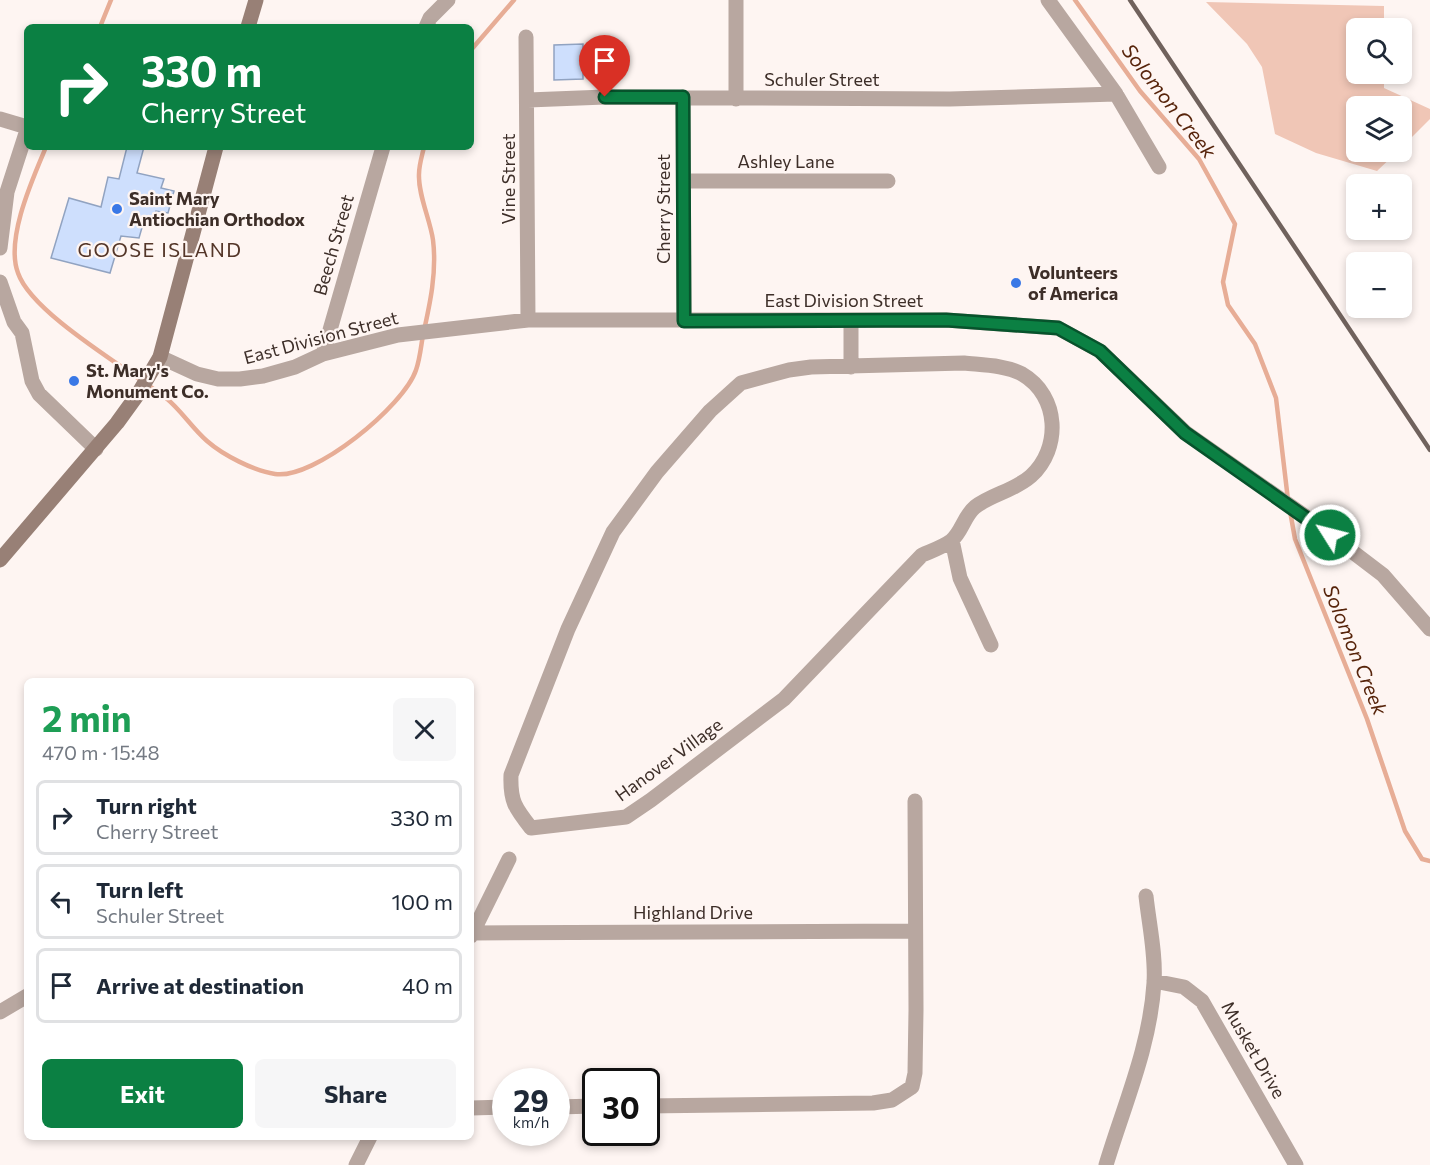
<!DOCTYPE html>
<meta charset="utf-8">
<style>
:root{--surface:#fff;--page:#f6f6f7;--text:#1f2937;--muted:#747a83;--line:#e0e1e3;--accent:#0b8043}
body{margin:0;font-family:Commissioner,sans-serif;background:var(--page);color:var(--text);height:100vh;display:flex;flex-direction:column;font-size:22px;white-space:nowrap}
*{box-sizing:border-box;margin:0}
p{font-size:20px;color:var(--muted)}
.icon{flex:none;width:33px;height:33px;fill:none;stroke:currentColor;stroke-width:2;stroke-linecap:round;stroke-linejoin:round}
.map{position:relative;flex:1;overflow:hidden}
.drawer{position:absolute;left:24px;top:678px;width:450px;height:462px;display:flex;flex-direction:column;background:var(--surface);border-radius:9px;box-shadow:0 3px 9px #0003}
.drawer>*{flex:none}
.hud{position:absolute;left:24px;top:24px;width:450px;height:126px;border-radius:9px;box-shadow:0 3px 9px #0003;background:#0b8043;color:#fff;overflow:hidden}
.buttons{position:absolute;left:1346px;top:18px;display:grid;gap:12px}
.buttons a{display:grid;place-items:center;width:66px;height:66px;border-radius:9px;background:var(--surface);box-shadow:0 3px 9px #0003;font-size:30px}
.speed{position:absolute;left:492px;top:1068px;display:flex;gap:12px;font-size:30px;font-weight:700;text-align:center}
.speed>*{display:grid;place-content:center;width:78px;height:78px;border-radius:50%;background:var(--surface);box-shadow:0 3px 9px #0003;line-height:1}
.speed small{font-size:15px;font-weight:400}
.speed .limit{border:3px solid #111;border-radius:9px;background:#fff;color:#111}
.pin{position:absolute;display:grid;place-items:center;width:51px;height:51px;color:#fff;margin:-62px -26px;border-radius:50% 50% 50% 0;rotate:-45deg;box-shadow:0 0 6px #0007}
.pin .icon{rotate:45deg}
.me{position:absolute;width:66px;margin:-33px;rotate:306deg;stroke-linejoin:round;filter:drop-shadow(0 0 4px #0008)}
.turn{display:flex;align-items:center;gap:21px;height:126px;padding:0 18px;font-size:27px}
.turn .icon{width:78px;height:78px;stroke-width:2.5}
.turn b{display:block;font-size:42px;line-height:51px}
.round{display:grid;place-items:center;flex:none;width:63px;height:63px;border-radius:9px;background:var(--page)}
.summary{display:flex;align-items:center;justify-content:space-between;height:102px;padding:0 18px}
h1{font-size:36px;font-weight:700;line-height:45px;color:#1e9e55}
.cta{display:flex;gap:12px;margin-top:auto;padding:12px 18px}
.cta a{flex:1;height:69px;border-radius:9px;background:var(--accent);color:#fff;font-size:24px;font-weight:700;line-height:69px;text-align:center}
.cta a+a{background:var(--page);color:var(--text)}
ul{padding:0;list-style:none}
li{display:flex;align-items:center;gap:18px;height:75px;margin:0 12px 9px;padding:0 6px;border:3px solid var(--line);border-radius:9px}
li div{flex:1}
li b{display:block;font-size:22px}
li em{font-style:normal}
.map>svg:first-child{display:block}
</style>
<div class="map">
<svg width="1430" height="1165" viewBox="0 0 1430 1165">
<rect width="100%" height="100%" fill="#fef5f2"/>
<path fill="#f0c6b6" d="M1206,2L1384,6V28H1356V74H1384V88L1430,109V119L1401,148V106H1356V152H1397L1377,171L1316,153L1275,134L1262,67L1247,44Z"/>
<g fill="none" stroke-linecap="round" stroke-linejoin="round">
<path stroke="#e7ad96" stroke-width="4.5" d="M1075,0L1140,91L1199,159L1235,224L1223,282L1228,305L1255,344L1276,398L1288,500
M100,27L111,0
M471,50L514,0
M46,147C33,178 5,239 18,273C32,314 130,370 166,398C181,410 192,428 207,441C223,455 254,471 275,474C314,480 404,406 416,370C420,359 421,346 423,335C430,304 437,272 433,240C430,219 418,195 419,174C419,165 422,156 424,147
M1290,511L1295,539L1367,719L1405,831L1422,859L1430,861"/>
</g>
<path fill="#cedffd" stroke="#91a3c1" stroke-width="1.5" d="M583,44V79L554,80V45Z
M127,147H144L137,173L164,179L161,188L174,191L168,213L156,211L155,218L145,217L139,238L121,236L110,273L51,258L69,198L101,207L108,177L119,179Z"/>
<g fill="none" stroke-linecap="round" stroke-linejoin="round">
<path stroke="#b8a7a0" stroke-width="15" d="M1048,0L1116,94L1159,167
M426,27L430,18L448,0
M526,37L528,320
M683,97L684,320
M736,99V0
M528,100L605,97L950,99L1116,94
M0,119L27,127
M684,181H888
M0,248L7,192L27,130
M0,282L14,322L22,333L32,381L39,394L96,449
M323,354L383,147
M160,357L197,374L218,379H240L263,376L295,367L323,354L398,335L528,320H946L1058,328L1100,351L1186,433L1312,521L1383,575L1430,629
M964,363C983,365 1005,365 1022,374C1060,396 1061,449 1031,476C1014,491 992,494 975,507C964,516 962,532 951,541C943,547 931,551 922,555L784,699L651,800L626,817L531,828C515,808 510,801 511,775L568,629L613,532L657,472L710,411L741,383L789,370L811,367Z
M851,367V321
M952,540L960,578L991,645
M472,933L915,931
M471,936L509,859
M1154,981L1184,987L1202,1001L1296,1165
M0,1012L27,996
M646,1106L873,1103L892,1100L912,1087L915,1073L916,1010L915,801
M556,1107L596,1106
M471,1108L506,1107
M356,1165L370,1137
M1106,1165C1124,1105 1150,1047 1154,983C1156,955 1149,924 1146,896"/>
<path stroke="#988076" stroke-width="15" d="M248,27L256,0
M0,560L117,423L138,394L160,357L216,147"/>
<path stroke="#70625d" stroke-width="4.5" d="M1130,0L1430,450"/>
</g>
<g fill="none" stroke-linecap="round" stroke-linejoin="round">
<g stroke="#07532c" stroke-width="15">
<path id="route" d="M605,97H683L684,321L946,320L1058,328L1100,351L1185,433L1330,535"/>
</g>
<use href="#route" stroke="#0b8043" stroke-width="10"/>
</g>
<g fill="#3a78e6" stroke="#fef5f2" stroke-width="2">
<circle cx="117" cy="209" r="6"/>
<circle cx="1016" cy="283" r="6"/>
<circle cx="74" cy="381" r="6"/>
</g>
<g text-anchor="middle" stroke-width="4.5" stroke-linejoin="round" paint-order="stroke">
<g font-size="18" fill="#3d2e28" stroke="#fef5f2">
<text x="822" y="86">Schuler Street</text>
<text x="786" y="168">Ashley Lane</text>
<text transform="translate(509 179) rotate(-90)" y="6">Vine Street</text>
<text transform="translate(664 209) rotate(-90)" y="6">Cherry Street</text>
<text transform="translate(334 245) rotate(-74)" y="6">Beech Street</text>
<text x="844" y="307">East Division Street</text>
<text transform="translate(321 338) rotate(-15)" y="6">East Division Street</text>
<text transform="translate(669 760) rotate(-36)" y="6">Hanover Village</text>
<text x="693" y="919">Highland Drive</text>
<text transform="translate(1253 1050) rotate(60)" y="6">Musket Drive</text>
</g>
<g font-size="18" font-weight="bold" fill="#3d2e28" stroke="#fef5f2" text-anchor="start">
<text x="129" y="205">Saint Mary<tspan x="129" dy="21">Antiochian Orthodox</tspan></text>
<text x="1028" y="279">Volunteers<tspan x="1028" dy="21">of America</tspan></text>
<text x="86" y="377">St. Mary's<tspan x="86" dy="21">Monument Co.</tspan></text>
</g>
<g font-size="20" font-style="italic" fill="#57240b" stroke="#fef5f2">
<text transform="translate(1169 101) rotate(52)" y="7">Solomon Creek</text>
<text transform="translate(1355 650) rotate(68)" y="7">Solomon Creek</text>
</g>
<g font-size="20" letter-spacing="1.5" fill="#543629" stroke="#fef5f2">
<text x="160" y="257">GOOSE ISLAND</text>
</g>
</g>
</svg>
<div class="buttons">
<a><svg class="icon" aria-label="search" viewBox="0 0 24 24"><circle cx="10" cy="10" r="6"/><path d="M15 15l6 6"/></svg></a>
<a><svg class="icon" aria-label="layers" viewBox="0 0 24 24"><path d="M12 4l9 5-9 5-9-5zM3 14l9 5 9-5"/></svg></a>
<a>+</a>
<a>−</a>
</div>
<div class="speed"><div>29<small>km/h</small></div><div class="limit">30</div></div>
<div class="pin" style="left:605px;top:97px;background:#d93025"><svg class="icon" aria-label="arrive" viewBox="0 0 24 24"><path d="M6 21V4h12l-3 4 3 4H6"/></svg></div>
<svg class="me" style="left:1330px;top:535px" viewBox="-20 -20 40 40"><circle r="17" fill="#0b8043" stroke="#fff" stroke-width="3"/><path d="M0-11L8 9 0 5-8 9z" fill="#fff"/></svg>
<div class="hud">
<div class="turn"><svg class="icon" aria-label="right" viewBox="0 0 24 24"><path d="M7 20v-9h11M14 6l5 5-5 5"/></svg><div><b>330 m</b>Cherry Street</div></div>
</div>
<section class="drawer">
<div class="summary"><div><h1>2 min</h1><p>470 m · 15:48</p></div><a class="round"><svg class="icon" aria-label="close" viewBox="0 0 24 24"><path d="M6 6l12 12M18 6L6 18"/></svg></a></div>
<ul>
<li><svg class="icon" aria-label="right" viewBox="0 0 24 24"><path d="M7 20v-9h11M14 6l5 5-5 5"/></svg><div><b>Turn right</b><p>Cherry Street</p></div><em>330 m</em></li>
<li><svg class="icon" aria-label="left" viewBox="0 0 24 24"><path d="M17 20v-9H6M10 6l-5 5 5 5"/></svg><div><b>Turn left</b><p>Schuler Street</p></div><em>100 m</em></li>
<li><svg class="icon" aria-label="arrive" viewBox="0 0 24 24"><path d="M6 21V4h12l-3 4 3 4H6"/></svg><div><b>Arrive at destination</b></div><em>40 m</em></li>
</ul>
<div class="cta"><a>Exit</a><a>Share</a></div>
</section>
</div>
